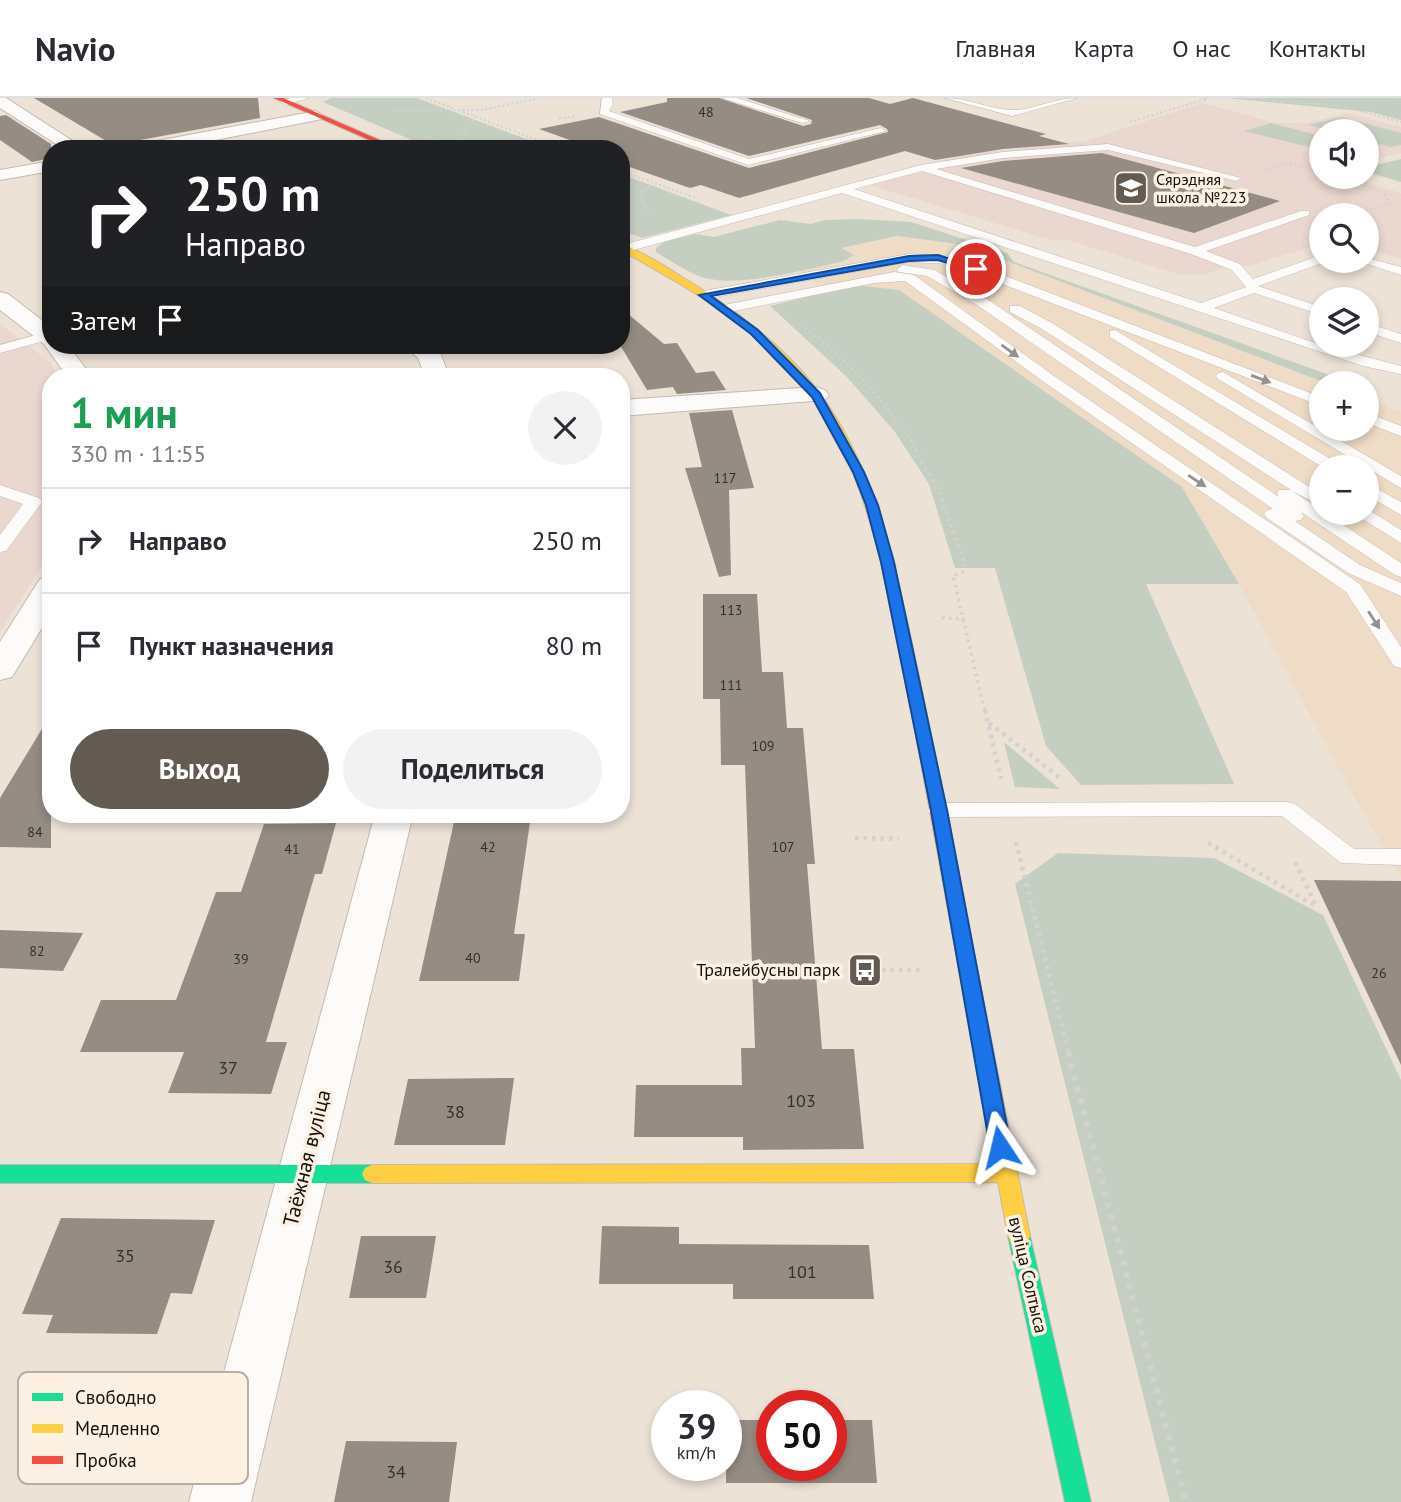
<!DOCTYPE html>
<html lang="ru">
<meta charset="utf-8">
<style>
:root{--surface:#fff;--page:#f2f2f3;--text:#2b2b33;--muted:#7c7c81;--line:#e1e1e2;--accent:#635b51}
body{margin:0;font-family:"PT Sans",sans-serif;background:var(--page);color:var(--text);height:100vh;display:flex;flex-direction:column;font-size:26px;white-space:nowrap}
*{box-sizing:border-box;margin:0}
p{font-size:23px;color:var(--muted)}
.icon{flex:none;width:38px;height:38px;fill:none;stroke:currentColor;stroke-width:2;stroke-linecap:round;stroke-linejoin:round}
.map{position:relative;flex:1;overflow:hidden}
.side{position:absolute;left:42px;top:270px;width:588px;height:455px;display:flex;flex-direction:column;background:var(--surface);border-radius:28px;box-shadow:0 4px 10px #0003}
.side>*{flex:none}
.banner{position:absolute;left:42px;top:42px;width:588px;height:214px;border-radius:28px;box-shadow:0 4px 10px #0003;background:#202124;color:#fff;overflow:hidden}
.fabs{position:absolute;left:1309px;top:21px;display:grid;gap:14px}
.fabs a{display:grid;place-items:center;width:70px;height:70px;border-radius:50%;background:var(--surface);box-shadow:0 4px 10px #0003;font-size:35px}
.speed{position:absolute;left:651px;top:1292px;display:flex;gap:14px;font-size:35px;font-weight:700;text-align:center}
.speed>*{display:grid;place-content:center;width:91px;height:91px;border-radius:50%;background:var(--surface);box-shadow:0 4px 10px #0003;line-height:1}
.speed small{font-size:18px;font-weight:400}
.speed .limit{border:10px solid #d22;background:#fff;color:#111}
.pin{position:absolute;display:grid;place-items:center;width:60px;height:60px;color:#fff;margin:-30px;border:4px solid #fff;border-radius:50%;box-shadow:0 2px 7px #0007}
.me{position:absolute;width:77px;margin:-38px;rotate:350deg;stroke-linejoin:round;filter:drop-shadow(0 0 5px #0008)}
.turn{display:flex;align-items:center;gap:24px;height:147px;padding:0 28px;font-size:32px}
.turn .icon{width:91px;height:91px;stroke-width:2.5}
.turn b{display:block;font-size:49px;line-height:60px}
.then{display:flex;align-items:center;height:66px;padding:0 28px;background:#0003;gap:14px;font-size:26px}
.round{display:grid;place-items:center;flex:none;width:74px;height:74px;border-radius:37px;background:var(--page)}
.headline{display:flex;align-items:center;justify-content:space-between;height:119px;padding:0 28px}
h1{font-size:42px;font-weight:700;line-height:52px;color:#1e9e55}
.primary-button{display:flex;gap:14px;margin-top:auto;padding:14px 28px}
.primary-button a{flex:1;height:80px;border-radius:42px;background:var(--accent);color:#fff;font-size:28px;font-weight:700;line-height:80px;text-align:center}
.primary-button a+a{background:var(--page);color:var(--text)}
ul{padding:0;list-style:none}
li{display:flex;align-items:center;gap:21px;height:105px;padding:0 28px;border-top:2px solid var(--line)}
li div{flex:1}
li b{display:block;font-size:26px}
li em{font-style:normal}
header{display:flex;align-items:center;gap:42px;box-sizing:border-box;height:98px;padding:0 35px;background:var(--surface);border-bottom:2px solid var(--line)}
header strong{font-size:33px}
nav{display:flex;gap:38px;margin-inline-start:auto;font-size:24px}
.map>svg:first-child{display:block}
</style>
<header>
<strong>Navio</strong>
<nav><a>Главная</a><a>Карта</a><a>О нас</a><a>Контакты</a></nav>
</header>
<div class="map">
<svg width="1401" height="1404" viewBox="0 0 1401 1404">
<rect width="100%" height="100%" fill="#ede2d6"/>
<path fill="#efdcc7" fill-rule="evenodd" d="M897,138L965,147L1326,285H1321V331H1367V301L1401,314V780L1347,686L1239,486L1182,389L827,193L798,172L844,163L853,157L840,150ZM1321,369H1367V415H1321Z"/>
<path fill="#ead7d0" d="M1202,5L1276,25H1306L1349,15L1401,29V55L1367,63V33H1321V79H1349L1401,95V161L1367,151V117H1321V146L1248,168H1227L1206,176L1181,177L1067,142H1051L856,83L967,56L1085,43Z
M0,226L51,265L57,278H51V453L0,534Z"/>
<path fill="#c5cfc1" d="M331,0H417L553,51H433L323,4Z
M1227,0H1401V22L1370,14Z
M1342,19L1401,35V47L1390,49L1367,43V33H1332L1308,27Z
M1271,25L1321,38V52L1244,33Z
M1401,61V84L1367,74V69Z
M621,76L731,117L642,140L621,132Z
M858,121L911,124L1007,155L1014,164L1352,285H1326L965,147L897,138L841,150L854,157L844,163C807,171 734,192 699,178C684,172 669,162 656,154V150L664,144L696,136L714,139L780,122L811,126L825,122Z
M855,187L899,192L1182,389L1239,486H1146L1234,686L1081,687L1046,648L995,470H955L929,386L895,334L847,279L770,208Z
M1004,644L1060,691L1015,689Z
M1058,755L1214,760L1323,817L1401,982V1404H1170L1015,786Z"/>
<path fill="#958c83" d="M34,0H258L260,20L113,47Z
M667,0H719L803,28L811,26L812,22L746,0H869L890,6L913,0L1046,36L1039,38L1069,46L1003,51L935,62L905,53L739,100L701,87L690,90L621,66V51H595L539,31L599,19L749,70L888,34L887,31L880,27L749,58L620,14L667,4Z
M6,17L51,46V60L32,64L0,42V18Z
M1102,55L1280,103L1194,135L961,70L1003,63Z
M621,210L664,246L677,245L696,275L714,273L726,292L677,296L673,289L647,292L620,247Z
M732,312L754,390L729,392L731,477L719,479L685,370L702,369L689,315Z
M703,496H757L762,574H783L787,630H803L815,766H807L822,951H854L864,1051L743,1052V1039H634L636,987H742L741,950H755L745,667H721L720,601H703Z
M51,616V750L0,749V700Z
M454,724H530L514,836H525L519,883H419Z
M336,725L322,776H315L266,944H287L271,996L168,995L184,954H80L101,902H176L216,794H241L264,726Z
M1314,782L1401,783V967Z
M0,832L83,835L63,873L0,870Z
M514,980L505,1047H394L408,981Z
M61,1120L215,1122L192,1196L171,1195L157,1236L46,1235L53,1217L22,1216Z
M602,1128L679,1129V1146L869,1147L874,1201H733V1186H599Z
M361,1138H436L426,1200H349Z
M726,1322H772V1367H831V1322H872L877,1385H726Z
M346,1343L457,1344L449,1404H334Z"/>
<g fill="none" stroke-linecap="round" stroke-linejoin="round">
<g stroke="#c3bab1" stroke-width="1">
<path id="lane" d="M291,0H309L285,7L280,4Z
M602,0H612L613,6L609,13L749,61L881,30L886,33L748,67L600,16Z
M722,0H737L810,23L802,25Z
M945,0C968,0 989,11 1011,12C1031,13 1054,0 1077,0L1012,18Z
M1108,46L1241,80L1236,83L1108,52L1003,60L936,71L1195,149L1301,113H1309V117L1206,153L1240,166L1253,181L1321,157V163L1325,164L1258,188L1321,209V217L1254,195L1214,210L1321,247L1401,268V276L1363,268L842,95L630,153L621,152L622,147L921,67L1003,54ZM922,73L1191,156L1232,172L1246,189L1201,205L854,91Z
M909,156L956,159L1321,299V308L950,166L909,164L704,201L697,197L704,193Z
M1367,160L1401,169V177L1358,163H1367Z
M903,167L934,172L987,201L1279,399L1277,396L1279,392H1291L1042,231L1010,214V208H1020L1052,225L1314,392L1316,396L1314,400L1308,401L1292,393L1401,465V479L1395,477L1301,414L1304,418L1301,422L1295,423L1360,467L1401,485V498L1348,475L1267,420L1264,416L1267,412L1273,411L977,207L927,178L899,174L897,171Z
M894,174L914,177L1054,278L1360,486L1401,549V570L1394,568L1346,494L1044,284L905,183L874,185L724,215L717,211L724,207Z
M1367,225L1401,236V245L1367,234Z
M1115,232L1339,366L1341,369H1322L1110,239V233Z
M47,234L51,235V241L0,255V247Z
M1223,274L1401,378V390L1218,281L1216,278L1218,275Z
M1367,315L1401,328V338L1367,325Z
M1367,385L1401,404V417L1367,397Z
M0,387L39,400L42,404L6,453L0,454V437L23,406L0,398Z
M1367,411L1401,432V445L1353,415H1367Z
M1287,704L1295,706L1354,751H1401V767L1341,765L1282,718L939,719L931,717L928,712L931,707L939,705Z"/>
</g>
<g stroke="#c3bab1" stroke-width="2">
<path id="street" d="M0,0H6L85,51H64L0,10Z
M316,13L324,18L322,21L170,51H132L141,46Z
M51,63V73L0,82V72Z
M0,194L8,196L51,229V247H68L91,278H67L44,246L0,212Z
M403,247H430L441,257L449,278H425L418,260Z
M816,289L825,292L829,297L825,302L621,318V302Z
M51,479V515L12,579L0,582V544L40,481Z
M375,716H413L251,1404H189Z"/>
</g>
<g stroke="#c3bab1" stroke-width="2">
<path id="fast" d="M0,1067H372L379,1070L382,1076L379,1082L372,1085H0Z
M1019,1129L1027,1131L1030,1138L1091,1404H1065L1008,1138L1011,1131Z"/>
</g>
<g stroke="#c3bab1" stroke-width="2">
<path id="slow" d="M621,146C648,156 675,175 700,190C742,217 785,250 816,290C880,374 898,483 920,583L918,586H908L906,583C886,487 869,372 807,293C787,266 760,243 734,222C699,195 659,174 621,152Z
M966,854L972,856L975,860L1030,1138L1027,1145L1019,1147L1011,1145L1008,1138L998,1084L372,1085L365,1082L362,1076L365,1070L372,1067L995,1066L957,860L960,856Z"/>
</g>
<g stroke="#c3bab1" stroke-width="2">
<path id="jam" d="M274,0H283L400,51H390Z
M913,579L920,583L975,860L972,864H960L957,860L906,583Z"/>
</g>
<path stroke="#d4d2ce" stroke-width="2" stroke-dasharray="2 2.5" stroke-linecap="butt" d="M426,0L455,11
M1245,0L1341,8L1401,24
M1396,0H1401
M395,13L481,12L540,0
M463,14L561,51
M559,21L575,18
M1130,24L1207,1L1201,0
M426,38L457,51
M455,50L475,19
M1264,72L1289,65L1321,73
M621,73L696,100
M1339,79L1384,95L1389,105L1353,117
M621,94H642
M651,114L643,105L642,94L652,85
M1367,128L1375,130"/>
<path stroke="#d4d2ce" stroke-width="2.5" stroke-dasharray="2 3.5" stroke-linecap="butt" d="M801,227C848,262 885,302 917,352"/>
<path stroke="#d4d2ce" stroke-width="3.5" stroke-dasharray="2.5 4.5" stroke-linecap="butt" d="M915,351L939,395L964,462V473L953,478L985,614
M942,520L965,521"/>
<path stroke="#d4d2ce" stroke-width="4.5" stroke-dasharray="3.5 5" stroke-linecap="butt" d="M985,612L1001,681
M989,625L1059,679
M855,740L899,741
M1016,744L1069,956
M1208,745L1316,808L1295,764
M865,872H920"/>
<path stroke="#d4d2ce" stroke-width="6" stroke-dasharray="5 7" stroke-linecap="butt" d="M1068,954L1186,1404"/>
<use href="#lane" fill="#fcfbf9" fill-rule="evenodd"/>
<use href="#street" fill="#fcfbf9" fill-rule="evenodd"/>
<use href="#fast" fill="#16e098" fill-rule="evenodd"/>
<use href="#slow" fill="#ffcf43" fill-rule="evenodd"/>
<use href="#jam" fill="#f24e42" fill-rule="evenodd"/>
</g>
<defs><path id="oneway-solid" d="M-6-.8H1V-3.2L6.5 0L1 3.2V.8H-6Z" transform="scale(1.75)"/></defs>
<g fill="#95928d">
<use href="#oneway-solid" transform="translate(1010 253) rotate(36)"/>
<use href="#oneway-solid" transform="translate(1261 281) rotate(20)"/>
<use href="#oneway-solid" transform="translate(1197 383) rotate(34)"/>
<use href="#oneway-solid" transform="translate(1374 522) rotate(57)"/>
</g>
<path fill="#1a73e8" stroke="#114b97" stroke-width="2" d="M938,157L981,171L976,174L938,162L909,163L711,198L758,232L820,295L864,374L878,407L894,464L947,712L1011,1049L1008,1055L1000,1058L993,1055L990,1049L931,712L881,464L866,407L853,374L812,299L751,236L699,197L909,158Z"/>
<defs>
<g id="school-square" transform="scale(1.75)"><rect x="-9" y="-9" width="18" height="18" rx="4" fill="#635b51" stroke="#fdf1e4"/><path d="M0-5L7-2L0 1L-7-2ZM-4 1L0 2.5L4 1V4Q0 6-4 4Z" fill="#fff"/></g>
<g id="bus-square" transform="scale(1.75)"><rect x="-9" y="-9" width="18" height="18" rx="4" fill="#635b51" stroke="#fdf1e4"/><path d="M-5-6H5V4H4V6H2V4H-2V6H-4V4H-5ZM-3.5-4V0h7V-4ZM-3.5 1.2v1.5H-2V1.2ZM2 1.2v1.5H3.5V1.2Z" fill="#fff"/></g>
</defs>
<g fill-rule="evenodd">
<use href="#school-square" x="1131" y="90"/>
<use href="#bus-square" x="865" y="872"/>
</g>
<g text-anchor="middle" stroke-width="7" stroke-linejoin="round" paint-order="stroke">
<g font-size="14" fill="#373028">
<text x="706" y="19">48</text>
<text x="725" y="385">117</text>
<text x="731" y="517">113</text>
<text x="731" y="592">111</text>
<text x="763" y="653">109</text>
<text x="35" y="739">84</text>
<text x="488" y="754">42</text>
<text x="783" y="754">107</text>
<text x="292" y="756">41</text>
<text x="37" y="858">82</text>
<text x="473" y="865">40</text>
<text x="241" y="866">39</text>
<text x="1379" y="880">26</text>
</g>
<g font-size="16" fill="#18120a" stroke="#fdf1e4" text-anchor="start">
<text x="1156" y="87">Сярэдняя<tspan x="1156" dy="18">школа №223</tspan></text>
</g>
<g font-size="18" fill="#18120a" stroke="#fdf1e4" text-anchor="end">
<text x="840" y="878">Тралейбусны парк</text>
</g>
<g font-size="18" fill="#373028">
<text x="228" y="976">37</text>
<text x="801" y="1009">103</text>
<text x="455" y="1020">38</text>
<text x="125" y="1164">35</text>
<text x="393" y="1175">36</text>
<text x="802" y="1180">101</text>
<text x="396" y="1380">34</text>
</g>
<g font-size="18" fill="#18120a" stroke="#fdf1e4">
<text transform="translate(1028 1177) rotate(77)" y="6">вуліца Солтыса</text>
</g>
<g font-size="21" fill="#18120a" stroke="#fdf1e4">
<text transform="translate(307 1060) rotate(-76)" y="7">Таёжная вуліца</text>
</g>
</g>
<rect x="18" y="1274" width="230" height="112" rx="10" fill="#fdf1e4" stroke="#b8aea3" stroke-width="2"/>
<rect x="32" y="1295" width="31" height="8" fill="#16e098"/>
<rect x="32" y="1326" width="31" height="9" fill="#ffcf43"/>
<rect x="32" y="1358" width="31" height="8" fill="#f24e42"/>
<g font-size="19" fill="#18120a">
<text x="75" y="1306">Свободно</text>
<text x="75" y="1337">Медленно</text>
<text x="75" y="1369">Пробка</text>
</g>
</svg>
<div class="fabs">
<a><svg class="icon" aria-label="sound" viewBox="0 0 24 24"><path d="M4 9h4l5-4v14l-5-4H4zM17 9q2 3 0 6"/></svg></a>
<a><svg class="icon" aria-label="search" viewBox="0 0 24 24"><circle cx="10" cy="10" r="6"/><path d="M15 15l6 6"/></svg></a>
<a><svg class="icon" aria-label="layers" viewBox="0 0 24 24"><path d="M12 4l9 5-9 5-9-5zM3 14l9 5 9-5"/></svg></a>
<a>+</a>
<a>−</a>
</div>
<div class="speed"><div>39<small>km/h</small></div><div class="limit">50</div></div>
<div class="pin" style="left:976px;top:171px;background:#d93025"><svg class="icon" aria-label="arrive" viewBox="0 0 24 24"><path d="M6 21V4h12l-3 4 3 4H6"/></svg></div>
<svg class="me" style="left:1000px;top:1049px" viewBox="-20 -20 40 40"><path d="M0-17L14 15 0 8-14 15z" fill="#1a73e8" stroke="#fff" stroke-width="4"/></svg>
<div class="banner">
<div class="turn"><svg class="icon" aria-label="right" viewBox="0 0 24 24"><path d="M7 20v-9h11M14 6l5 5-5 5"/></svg><div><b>250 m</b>Направо</div></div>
<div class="then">Затем<svg class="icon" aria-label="arrive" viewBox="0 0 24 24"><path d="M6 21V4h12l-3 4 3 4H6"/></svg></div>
</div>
<section class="side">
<div class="headline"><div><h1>1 мин</h1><p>330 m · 11:55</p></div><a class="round"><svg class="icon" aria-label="close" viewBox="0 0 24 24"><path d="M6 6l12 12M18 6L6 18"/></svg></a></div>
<ul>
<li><svg class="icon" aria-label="right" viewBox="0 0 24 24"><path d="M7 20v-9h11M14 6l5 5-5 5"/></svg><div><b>Направо</b></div><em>250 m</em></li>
<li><svg class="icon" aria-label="arrive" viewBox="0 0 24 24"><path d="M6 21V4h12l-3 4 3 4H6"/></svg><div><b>Пункт назначения</b></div><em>80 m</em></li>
</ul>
<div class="primary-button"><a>Выход</a><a>Поделиться</a></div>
</section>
</div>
